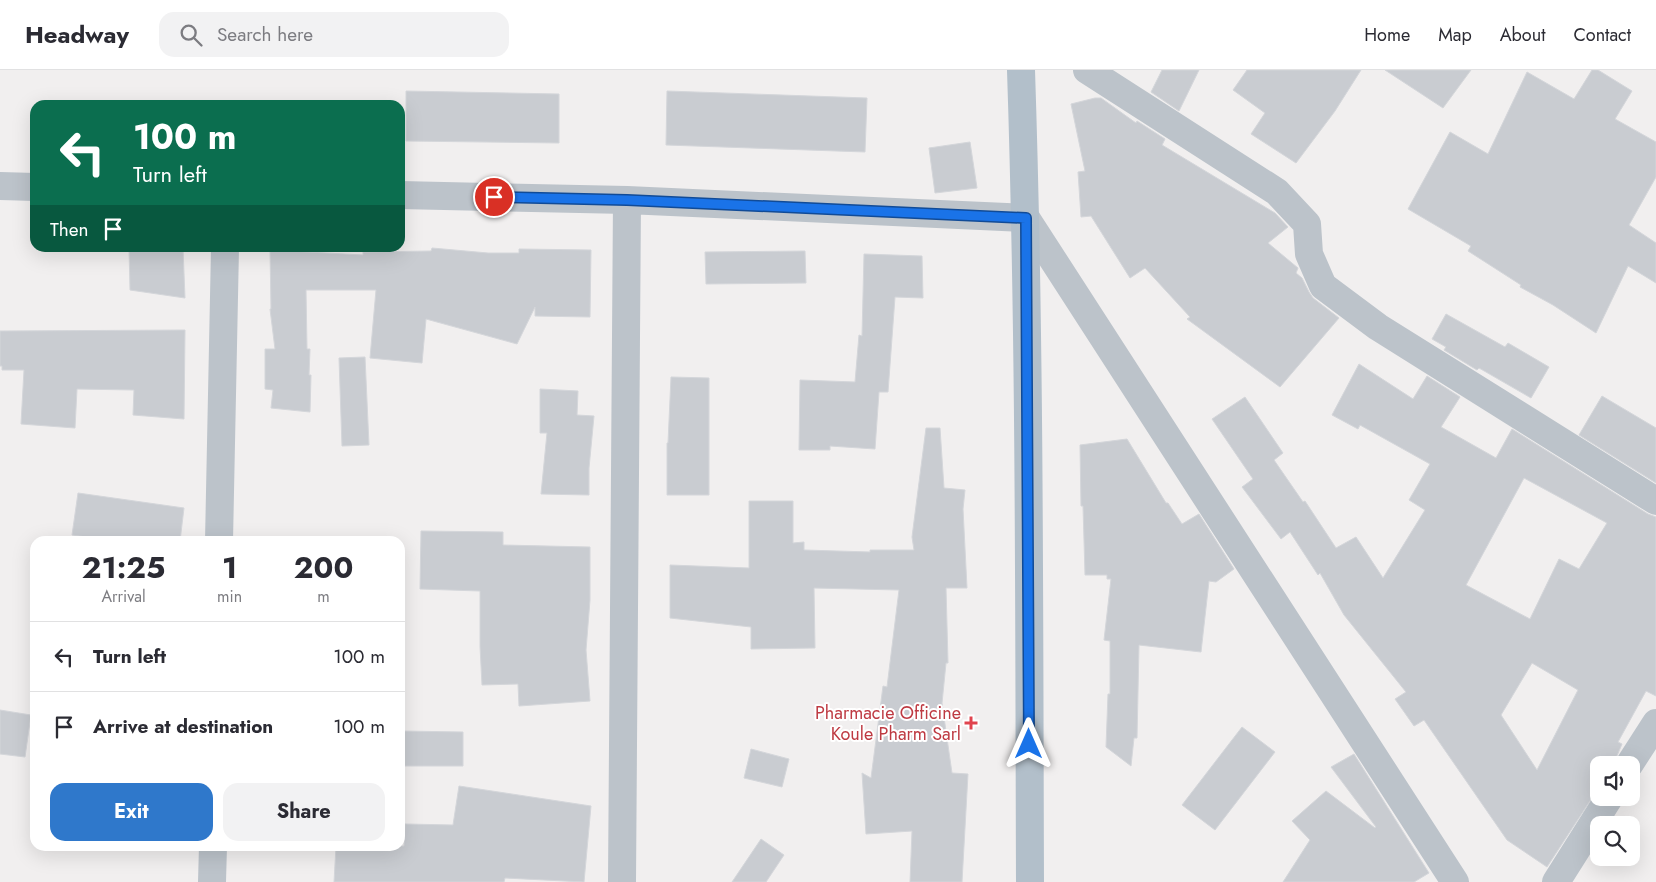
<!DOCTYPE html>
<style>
:root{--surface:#fff;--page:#f2f2f3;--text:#2b2b33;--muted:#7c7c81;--line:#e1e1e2;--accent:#2f78cb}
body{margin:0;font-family:Jost,sans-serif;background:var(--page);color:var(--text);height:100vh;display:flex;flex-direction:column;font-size:19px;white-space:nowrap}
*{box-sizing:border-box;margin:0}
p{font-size:16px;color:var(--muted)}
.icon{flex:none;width:28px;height:28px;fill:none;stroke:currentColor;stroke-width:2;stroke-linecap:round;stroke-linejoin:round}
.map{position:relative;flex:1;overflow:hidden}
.side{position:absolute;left:30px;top:466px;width:375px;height:315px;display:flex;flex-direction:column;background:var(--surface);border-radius:15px;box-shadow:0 5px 20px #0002}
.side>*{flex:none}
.guide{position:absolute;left:30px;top:30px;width:375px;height:152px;border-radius:15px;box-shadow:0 5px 20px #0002;background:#0b6e4f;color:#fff;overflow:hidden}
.fabs{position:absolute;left:1590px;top:686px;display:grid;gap:10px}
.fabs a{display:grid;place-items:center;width:50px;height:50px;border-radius:10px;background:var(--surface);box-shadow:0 5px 20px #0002;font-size:25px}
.pin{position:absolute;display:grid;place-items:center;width:42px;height:42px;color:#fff;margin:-21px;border:2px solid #fff;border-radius:50%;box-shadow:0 1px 5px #0007}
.me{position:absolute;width:55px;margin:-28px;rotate:0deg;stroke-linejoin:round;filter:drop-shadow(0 0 4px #0008)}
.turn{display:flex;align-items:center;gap:18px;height:105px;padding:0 20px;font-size:22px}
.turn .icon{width:65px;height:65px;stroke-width:2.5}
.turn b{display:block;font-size:35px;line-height:42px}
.then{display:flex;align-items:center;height:48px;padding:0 20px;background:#0003;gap:10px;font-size:19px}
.eta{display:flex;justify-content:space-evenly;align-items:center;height:85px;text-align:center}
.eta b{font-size:30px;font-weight:700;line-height:35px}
.action{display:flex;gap:10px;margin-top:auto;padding:10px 20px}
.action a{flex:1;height:58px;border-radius:15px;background:var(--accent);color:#fff;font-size:20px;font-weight:700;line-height:58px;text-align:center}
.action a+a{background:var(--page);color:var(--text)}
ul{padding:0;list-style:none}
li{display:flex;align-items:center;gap:15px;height:70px;padding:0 20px;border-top:1px solid var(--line)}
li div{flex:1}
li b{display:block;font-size:19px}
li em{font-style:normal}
header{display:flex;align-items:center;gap:30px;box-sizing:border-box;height:70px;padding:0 25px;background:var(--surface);border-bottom:1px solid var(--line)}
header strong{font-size:24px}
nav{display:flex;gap:28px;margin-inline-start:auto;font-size:18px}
.search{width:350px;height:45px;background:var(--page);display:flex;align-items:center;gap:12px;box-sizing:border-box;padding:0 18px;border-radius:15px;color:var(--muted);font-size:19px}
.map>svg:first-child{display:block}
</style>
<header>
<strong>Headway</strong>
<div class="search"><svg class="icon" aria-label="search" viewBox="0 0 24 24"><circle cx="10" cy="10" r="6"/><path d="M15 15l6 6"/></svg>Search here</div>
<nav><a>Home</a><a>Map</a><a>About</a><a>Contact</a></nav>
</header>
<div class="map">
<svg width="1656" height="812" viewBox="0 0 1656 812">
<rect width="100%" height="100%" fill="#f1efef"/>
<path fill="#c9ccd1" stroke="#d4d6da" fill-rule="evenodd" d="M1162,0H1199L1179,41L1151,22Z
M1247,0H1361L1335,41L1296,93L1251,64L1265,43L1233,20Z
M1385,0H1471L1443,38Z
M1592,0H1598L1632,21L1615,49L1656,72V107L1629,155L1656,173V213L1628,196L1596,263L1553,235L1520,217L1521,215L1468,181L1471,176L1408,139L1450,62L1488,84L1527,2L1574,29Z
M406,21L559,24V73L406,71Z
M667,21L867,28L865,82L666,75Z
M1095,28H1101L1136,53L1137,51L1165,69L1162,75L1275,143L1288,157L1268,173L1298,198L1296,203L1302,208L1309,222L1313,228L1339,248L1280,317L1187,249L1190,247L1145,198L1130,208L1091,146L1081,147L1078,102L1085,101L1071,34Z
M970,72L977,118L935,123L929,78Z
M129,178H183L185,228L130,220Z
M432,178L488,183H519V179L591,180L590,247L535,246V237L517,274L426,249L422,293L370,288L376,220H306L307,279H310L309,305H311L310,342L271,338L273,320L265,319V279H275L270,239H271L270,180L363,185V182L431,181Z
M805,181L806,213L706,214L705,182Z
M864,184L922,186L923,228L895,227L888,322H879L875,379L830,376V380H799L800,310L855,312L859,265L862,266Z
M1446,244L1505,277L1508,273L1549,297L1531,328L1479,298L1477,300L1444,280L1446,277L1432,269Z
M185,260L184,349L133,345L134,320L77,319L75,358L21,354L24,300H2V296H0V261Z
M365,287L369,375L342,376L339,288Z
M1359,294L1413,329L1427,306L1460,327L1441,357L1496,388L1512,359L1648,444L1656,447V626L1646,621L1618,672L1622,674L1613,695H1599V717L1547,797L1507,770L1424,650L1414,656L1395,629L1406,622L1344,545L1320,503L1318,505L1290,462L1281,469L1242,417L1253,409L1212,349L1245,327L1283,383L1274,390L1303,432L1305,431L1336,478L1356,467L1383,508L1425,440L1409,430L1430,394L1360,355L1358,359L1332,345ZM1524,408L1607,453L1579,499L1559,489L1530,549L1466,515ZM1532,593L1578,620L1537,700L1501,645Z
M671,307L709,308V425H667V373H668Z
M540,319L578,321L577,345L594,346L589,398V425L541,424L547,363H540Z
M1602,326L1656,358V413L1579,365Z
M926,358H940L944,418L965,420L963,439L967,518H946L948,593H946L942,633L952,703L968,704L962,812H910L912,761L866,764L862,703L871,708L883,616L887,617L899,520L814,518L815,578L751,579V557L670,548V495L749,498V431H793V473L804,472V480L870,482V480H914L912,467Z
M1127,369L1166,433H1168L1182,454L1199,444L1234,499L1216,512L1209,511L1201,582L1139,575L1137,668H1134L1131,696L1106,677L1108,624H1110V571L1104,570L1111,509H1107V505H1085L1083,436H1081L1080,375Z
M78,423L184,438L180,471H116L72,465Z
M421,461L503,462V475L590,477V530L586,580L590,631L519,636L518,614L482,615L480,576V521L420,519Z
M0,640L31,645L25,687L0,684Z
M1242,657L1275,682L1215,760L1182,735Z
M400,661L463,662V696H400Z
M751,679L789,689L782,717L744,708Z
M1354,684L1429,803L1414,812H1283L1310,770L1292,751L1326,721L1375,758L1376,757L1331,697Z
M459,716L591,736L584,812L505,808L504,812H334L336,776H404L405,754L453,755Z
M761,769L784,785L766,812H732Z"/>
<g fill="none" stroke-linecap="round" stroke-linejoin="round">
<path stroke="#bcc3ca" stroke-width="28" d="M1087,0L1277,122L1307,154L1309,184L1323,216L1378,257L1656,431
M0,116L35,117
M400,125L627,130L1026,148L1455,812
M219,471L225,178
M1629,695L1656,653
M212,812L213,776
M622,812L627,130
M1556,812L1609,728"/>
<path stroke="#b2bfca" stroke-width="28" d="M1021,0C1030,271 1029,541 1030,812"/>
</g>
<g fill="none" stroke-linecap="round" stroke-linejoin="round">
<g stroke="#114b97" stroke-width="12">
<path id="route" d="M494,127L627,130L1026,148L1029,674"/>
</g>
<use href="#route" stroke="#1a73e8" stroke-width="9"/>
</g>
<path fill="#e0444e" stroke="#fff" stroke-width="2" d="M968.5 645.5h5v5h5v5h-5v5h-5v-5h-5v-5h5z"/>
<g text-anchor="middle" stroke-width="4" stroke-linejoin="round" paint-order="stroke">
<g font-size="18" fill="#be3a42" stroke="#fff" text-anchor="end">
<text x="961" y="649">Pharmacie Officine<tspan x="961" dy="21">Koule Pharm Sarl</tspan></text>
</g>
</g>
</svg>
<div class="fabs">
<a><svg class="icon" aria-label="sound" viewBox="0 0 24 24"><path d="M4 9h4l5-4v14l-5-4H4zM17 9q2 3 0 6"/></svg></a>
<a><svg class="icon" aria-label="search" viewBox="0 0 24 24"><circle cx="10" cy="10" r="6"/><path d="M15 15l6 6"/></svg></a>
</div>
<div class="pin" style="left:494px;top:127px;background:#d93025"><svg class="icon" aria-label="arrive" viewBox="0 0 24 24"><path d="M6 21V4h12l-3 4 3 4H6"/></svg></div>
<svg class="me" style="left:1029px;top:674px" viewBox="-20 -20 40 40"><path d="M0-17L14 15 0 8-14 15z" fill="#1a73e8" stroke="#fff" stroke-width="4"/></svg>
<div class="guide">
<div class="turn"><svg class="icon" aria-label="left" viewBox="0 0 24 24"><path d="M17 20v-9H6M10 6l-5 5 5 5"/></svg><div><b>100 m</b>Turn left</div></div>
<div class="then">Then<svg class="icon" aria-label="arrive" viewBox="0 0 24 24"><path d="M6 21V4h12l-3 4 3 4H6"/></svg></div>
</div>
<section class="side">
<div class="eta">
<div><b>21:25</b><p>Arrival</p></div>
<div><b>1</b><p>min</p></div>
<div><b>200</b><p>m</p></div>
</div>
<ul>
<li><svg class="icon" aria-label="left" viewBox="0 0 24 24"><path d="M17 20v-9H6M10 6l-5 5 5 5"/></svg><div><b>Turn left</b></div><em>100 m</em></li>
<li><svg class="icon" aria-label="arrive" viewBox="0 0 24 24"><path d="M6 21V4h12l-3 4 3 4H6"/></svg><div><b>Arrive at destination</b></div><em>100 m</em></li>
</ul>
<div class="action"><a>Exit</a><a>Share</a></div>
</section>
</div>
